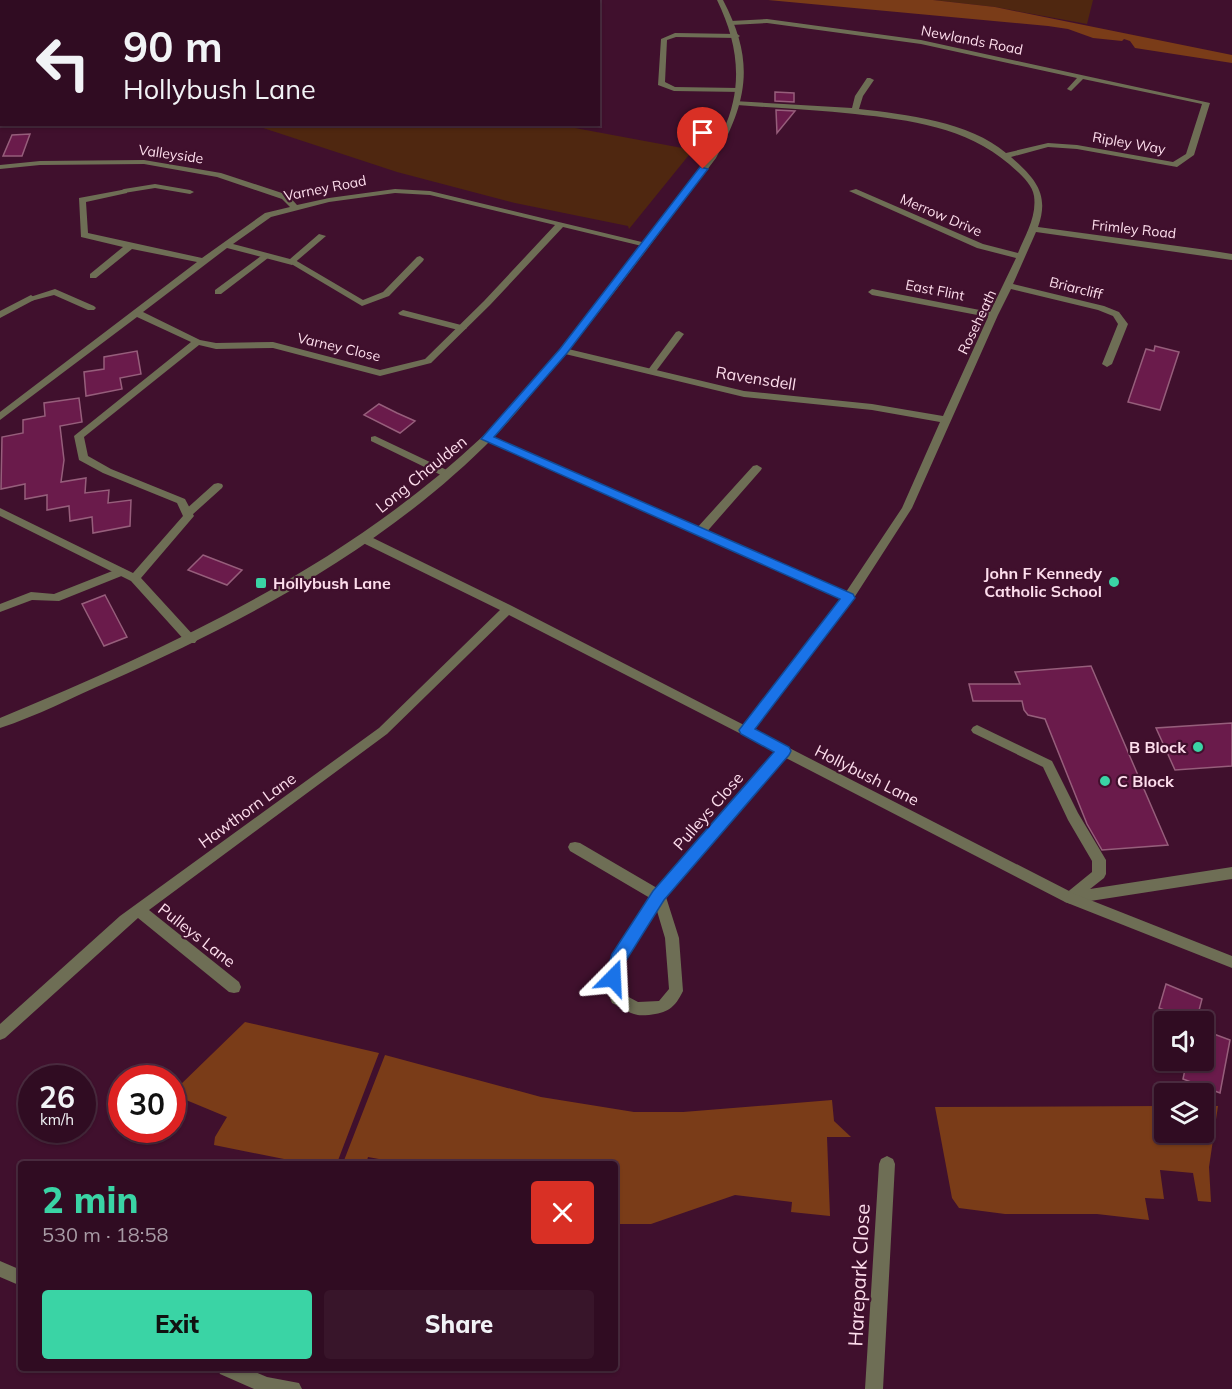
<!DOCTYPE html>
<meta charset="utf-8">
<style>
:root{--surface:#300c22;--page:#38152a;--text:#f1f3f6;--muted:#a89ba5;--line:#4b2c40;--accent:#3ad4a5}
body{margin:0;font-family:Mulish,sans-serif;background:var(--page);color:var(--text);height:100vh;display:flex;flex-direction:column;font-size:22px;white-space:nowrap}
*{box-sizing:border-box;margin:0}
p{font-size:20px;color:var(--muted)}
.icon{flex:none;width:33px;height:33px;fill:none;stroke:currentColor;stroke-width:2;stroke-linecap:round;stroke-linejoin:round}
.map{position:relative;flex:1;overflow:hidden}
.drawer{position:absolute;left:18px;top:1161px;width:600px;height:210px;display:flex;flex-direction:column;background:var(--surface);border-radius:6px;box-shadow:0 2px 4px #0004,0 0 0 2px var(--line)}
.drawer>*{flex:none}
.hud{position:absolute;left:0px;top:0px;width:600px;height:126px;box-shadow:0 2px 4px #0004,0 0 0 2px var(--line);background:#300c22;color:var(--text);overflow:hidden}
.fabs{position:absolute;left:1154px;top:1011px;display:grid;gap:12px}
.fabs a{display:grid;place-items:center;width:60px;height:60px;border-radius:6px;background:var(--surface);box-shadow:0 2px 4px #0004,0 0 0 2px var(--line);font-size:30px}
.speed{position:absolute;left:18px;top:1065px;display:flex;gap:12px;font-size:30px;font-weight:700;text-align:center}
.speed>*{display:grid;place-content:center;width:78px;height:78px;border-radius:50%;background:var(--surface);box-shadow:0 2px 4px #0004,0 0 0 2px var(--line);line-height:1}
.speed small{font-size:15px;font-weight:400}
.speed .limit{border:9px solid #d22;background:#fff;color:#111}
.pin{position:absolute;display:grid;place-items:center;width:51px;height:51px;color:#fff;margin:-62px -26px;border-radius:50% 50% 50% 0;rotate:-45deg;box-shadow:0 0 6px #0007}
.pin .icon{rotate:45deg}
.me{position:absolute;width:66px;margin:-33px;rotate:21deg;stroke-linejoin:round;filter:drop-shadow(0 0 4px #0008)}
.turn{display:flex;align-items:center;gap:21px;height:126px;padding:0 24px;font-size:27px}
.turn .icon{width:78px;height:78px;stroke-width:2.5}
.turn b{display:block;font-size:42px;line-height:51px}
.round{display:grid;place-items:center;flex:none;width:63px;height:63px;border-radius:6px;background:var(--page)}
.headline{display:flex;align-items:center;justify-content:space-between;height:102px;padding:0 24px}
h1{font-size:36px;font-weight:800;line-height:45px;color:var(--accent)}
.primary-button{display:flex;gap:12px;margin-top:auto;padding:12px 24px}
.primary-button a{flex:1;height:69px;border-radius:6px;background:var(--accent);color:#111;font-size:24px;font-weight:800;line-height:69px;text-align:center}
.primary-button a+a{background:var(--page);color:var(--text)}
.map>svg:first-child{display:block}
</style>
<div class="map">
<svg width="1232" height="1389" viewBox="0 0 1232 1389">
<rect width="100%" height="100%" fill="#40102d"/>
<path fill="#4f2710" d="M933,0H1093L1087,24L995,7Z
M254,125H575V128L693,150L629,229L628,226L515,203L397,172Z"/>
<path fill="#7a3c18" d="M0,0H371L2,2L0,47Z
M768,0H933L995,7L1232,55V63L1135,48L1130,41L1124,39L1122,41L1093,38L1068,29L1048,26Z
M245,1022L379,1053L337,1163L317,1159L315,1164H309L214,1145L215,1137L227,1117L174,1095L176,1089Z
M385,1055L541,1097L634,1112H683L832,1100L834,1121L851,1137H827L830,1216L791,1212L792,1202L735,1195L651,1224H615V1164H406L368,1157L366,1164L343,1163Z
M1164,1106V1132H1203V1106H1218L1209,1167L1211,1202L1198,1201L1193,1173L1160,1170L1164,1199L1145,1198L1149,1220L1097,1214H1005L959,1208L952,1198L935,1107Z"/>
<path fill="#6a1b4b" stroke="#965e7b" stroke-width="1.5" d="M775,92L794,93V102L775,101Z
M776,110L795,111L777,133Z
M30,134L22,156H3L12,135Z
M1155,346L1179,352L1160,410L1128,402L1146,349L1154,351Z
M137,351L141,374L120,378L122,389L86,396L84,372L104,369V357Z
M79,398L82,422L60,426L64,460L61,482L86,478L85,493L109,490L108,503L131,500L130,526L93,533L92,517L70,521L69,506L47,510V495L25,499V484L1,489L2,437L23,433V420L45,416L44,403Z
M379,404L397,413L415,421L400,433L364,415Z
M203,555L242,570L227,585L188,570Z
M105,595L127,637L104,646L82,604Z
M1091,666L1168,845L1102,850L1087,824L1045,719L1028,715L1024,710L1022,701H973L969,684H1020L1015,672Z
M1232,723V766L1175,770L1156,728Z
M1166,984L1202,999L1196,1022L1159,1008Z
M1203,1030L1230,1040L1220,1093L1183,1079L1187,1060H1203Z"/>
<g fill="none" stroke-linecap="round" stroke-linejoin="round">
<path fill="#6e6e55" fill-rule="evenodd" d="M675,33L737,34L740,36L737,38L676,37L667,40L665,82L675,87L739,88H742V92L674,91L658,85L661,39Z
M155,184L190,190L194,192L190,194L155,188L124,193L120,191L124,189Z
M265,253L269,256L268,258L221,294H215V290Z
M420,256L424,259L423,261L389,296L362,306L288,262L295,260L363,300L383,292L417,257Z
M55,289L94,306L96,308L94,310H88L54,295L31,301L27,298Z
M403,310L465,326L467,328L462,331L400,315L398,313Z
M679,331L684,334L654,374H648V370L676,332Z
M375,436L451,472L452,474L447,477L443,476L371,441V437Z
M757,465L762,468L761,470L704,535H696L695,532L696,529L753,466Z
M218,483L222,484L223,486L222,488L192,515H184L183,513L184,511L214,484Z
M120,568L124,569L126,572L124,575L59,601L32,600L0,612V604L31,592L54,594Z
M977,725L1052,761L1078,813L1106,860V874L1104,878L1090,889L1232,867V879L1071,904L1065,902L1063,898L1065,894L1092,872V861L1068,820L1043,767L973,733L971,730L973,727Z"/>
<path fill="#6e6e55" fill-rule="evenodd" d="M767,19L921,40L1210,103L1194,155L1177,167L1077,149L1048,147L1011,157C1035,178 1050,194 1038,227L1207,250L1232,254V260L1036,232L1013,284L1104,306L1119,312L1128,324L1112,364L1107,367L1102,364L1118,324L1113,316L1098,310L1011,289L998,315L912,508L852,601L754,730L1075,894L1232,956V968L1065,902L786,758L666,897L679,938L683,991C675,1008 667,1013 649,1015C644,1015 639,1016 634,1014C626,1012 619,1006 612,1003C594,964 631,928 650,898L570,851L568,847L570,843L575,842L580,843L657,888L776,752L509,615L387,734L149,910L239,982L241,987L239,992L234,993L229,992L138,918L5,1038L0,1040V1024L120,916L379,728L500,610L361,542L360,539L361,536H369L512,606L744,725L841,599L482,439L487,436L491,437L846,592L902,508L940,422L872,410L744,397L561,353L559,351L564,348L744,391L872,404L943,416L988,317L872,295L868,292L872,289L990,312L1016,258L977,248L849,191L856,189L983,244L1018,253C1025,235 1037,217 1034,196C1032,183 1019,173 1009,164C966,127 910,120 855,114C817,110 776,108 737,105H734V101L852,108L855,96L867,78H870L874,80L863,96L859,109C905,114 970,122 1006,153L1048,143L1077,145L1173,162L1186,154L1202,104L1083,79L1071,91L1067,89L1077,78L921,44L767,23L731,25L728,23L731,21ZM657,911L665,938L669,989L659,1001L638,1002L623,994L620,978L625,961Z
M144,160L221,173L288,195L297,205L329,198L395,189L430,191L650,244L646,247L563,227L490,305L431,363L380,376L273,348L216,349L199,345L84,437L88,456L111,469L185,499L194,516L141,578L195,637L197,640L195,643H187L131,581L0,516V508L133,573L183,516L177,503L103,473L79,460L74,436L191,342L137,317L0,420V412L197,262L132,249L96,278H90V274L123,247L81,237L79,198L127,189V193L86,202L88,233L202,258L265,213L290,207L282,199L217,177L144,164L40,165L0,169V165L40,161ZM395,193L430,195L555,225L484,301L425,359L380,370L273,342L216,343L200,340L143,312L227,248L292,265L326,236L319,234L290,259L233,244L271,217L329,202Z
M31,295L35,298L34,300L0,318V311Z
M887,1156L893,1159L895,1164L883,1389H865L879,1164L881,1159Z
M0,1261L21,1270V1286L0,1277Z
M217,1368H246L267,1377L299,1383L302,1389H254L220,1374Z"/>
<path fill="#6e6e55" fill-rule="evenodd" d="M717,0H723C755,61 748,100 716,158C661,230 608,304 549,373C531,394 514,417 494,437C387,546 246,621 108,682C73,697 37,716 0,728V718C173,646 344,567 482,437C506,415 526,389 547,364C604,297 656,226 709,156C714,147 719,140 723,131C744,86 738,43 717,0Z"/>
</g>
<path fill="#1a73e8" stroke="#114b97" stroke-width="1.5" d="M700,167L708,169L567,353L494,437L853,594L855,598L755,729L789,747L791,751L789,755L664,900L625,962L618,983L613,985L607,983L605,978L612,954L653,891L774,752L741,734L739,730L840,599L481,439L560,349Z"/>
<g fill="#3ad4a5" stroke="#40102d" stroke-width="2">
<circle cx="1114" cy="582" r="6"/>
<rect x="255" y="577" width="12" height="12" rx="3"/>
<circle cx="1198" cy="747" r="6"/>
<circle cx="1105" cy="781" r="6"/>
</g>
<g text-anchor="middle" stroke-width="4.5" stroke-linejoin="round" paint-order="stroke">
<g font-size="14" fill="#fdddec" stroke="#40102d">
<text transform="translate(972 40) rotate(11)" y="5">Newlands Road</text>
<text transform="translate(1129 143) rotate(10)" y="5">Ripley Way</text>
<text transform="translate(171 154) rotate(8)" y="5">Valleyside</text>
<text transform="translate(325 188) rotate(-11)" y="5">Varney Road</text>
<text transform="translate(941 215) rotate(23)" y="5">Merrow Drive</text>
<text transform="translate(1134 229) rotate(6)" y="5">Frimley Road</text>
<text transform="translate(1076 288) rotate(14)" y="5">Briarcliff</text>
<text transform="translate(935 290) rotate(11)" y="5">East Flint</text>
<text transform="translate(977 322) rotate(-64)" y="5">Roseheath</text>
<text transform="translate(339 347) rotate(13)" y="5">Varney Close</text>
</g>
<g font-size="16" fill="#fdddec" stroke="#40102d">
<text transform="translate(756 378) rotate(9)" y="6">Ravensdell</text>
<text transform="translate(421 474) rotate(-39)" y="6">Long Chaulden</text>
<text transform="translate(867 775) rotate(27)" y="6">Hollybush Lane</text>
<text transform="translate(247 810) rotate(-36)" y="6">Hawthorn Lane</text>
<text transform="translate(708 811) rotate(-49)" y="6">Pulleys Close</text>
<text transform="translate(197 935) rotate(38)" y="6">Pulleys Lane</text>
</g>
<g font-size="16" font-weight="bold" fill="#fdddec" stroke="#40102d" text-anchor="end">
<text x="1102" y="579">John F Kennedy<tspan x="1102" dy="18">Catholic School</tspan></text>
<text x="273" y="589" text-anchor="start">Hollybush Lane</text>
<text x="1186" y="753">B Block</text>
<text x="1117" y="787" text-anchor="start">C Block</text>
</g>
<g font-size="20" fill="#fdddec" stroke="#40102d">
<text transform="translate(859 1275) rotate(-87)" y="7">Harepark Close</text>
</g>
</g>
</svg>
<div class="fabs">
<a><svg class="icon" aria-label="sound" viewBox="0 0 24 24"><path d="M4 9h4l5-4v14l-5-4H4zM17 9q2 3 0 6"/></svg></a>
<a><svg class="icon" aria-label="layers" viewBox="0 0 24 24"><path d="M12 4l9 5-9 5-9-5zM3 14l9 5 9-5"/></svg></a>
</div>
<div class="speed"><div>26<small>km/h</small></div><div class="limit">30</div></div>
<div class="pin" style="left:703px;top:169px;background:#d93025"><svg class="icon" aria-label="arrive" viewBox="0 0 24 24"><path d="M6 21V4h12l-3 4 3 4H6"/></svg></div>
<svg class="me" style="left:613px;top:978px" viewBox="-20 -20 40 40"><path d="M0-17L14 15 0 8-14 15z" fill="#1a73e8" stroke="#fff" stroke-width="4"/></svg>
<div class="hud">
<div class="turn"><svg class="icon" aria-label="left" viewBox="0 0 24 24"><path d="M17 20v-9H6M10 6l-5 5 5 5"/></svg><div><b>90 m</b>Hollybush Lane</div></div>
</div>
<section class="drawer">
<div class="headline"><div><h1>2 min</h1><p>530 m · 18:58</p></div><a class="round" style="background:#d93025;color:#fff"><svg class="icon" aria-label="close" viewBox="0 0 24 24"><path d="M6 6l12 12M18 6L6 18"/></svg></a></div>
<div class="primary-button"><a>Exit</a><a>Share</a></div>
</section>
</div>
